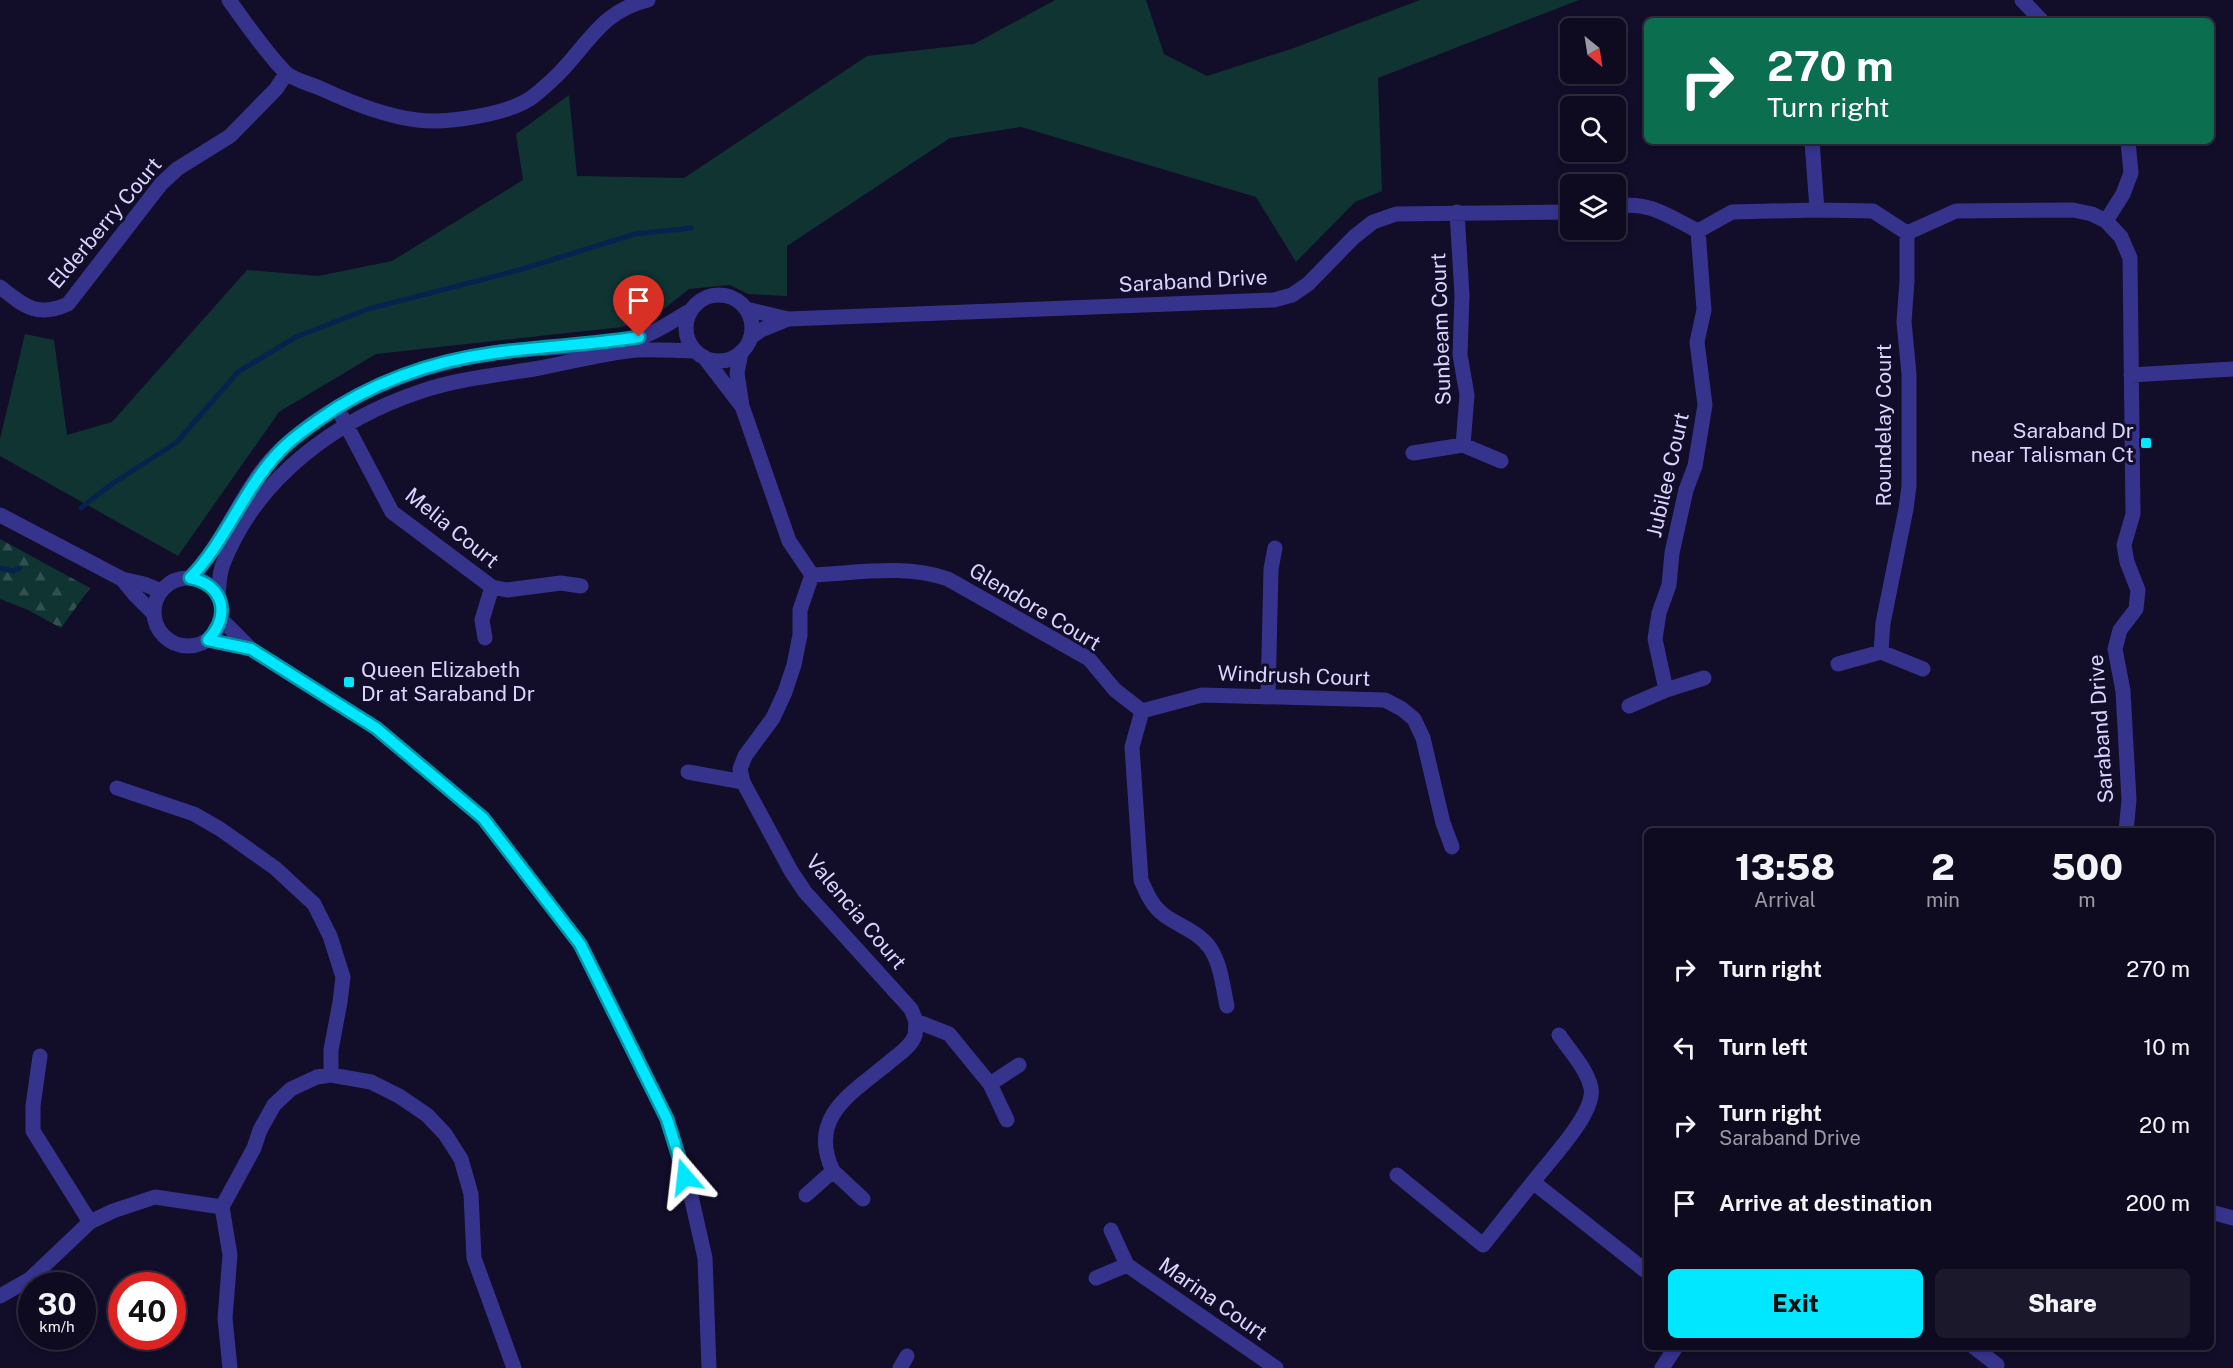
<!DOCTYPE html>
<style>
:root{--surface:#0e0a1f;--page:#1c182c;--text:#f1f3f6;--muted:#9b9aa4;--line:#2e2b3d;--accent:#01e7ff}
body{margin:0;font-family:"Public Sans",sans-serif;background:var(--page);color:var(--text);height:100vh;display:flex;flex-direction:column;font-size:22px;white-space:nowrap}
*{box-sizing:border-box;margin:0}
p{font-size:20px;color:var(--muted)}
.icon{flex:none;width:33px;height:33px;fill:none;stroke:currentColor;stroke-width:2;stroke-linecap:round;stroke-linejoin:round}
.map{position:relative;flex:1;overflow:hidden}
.panel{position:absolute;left:1644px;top:828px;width:570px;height:522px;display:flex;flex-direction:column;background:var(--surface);border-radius:9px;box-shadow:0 3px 9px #0003,0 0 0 2px var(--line)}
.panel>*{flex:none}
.top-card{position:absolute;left:1644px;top:18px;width:570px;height:126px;border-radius:9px;box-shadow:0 3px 9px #0003,0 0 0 2px var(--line);background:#0b6e4f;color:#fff;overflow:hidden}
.needle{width:39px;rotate:150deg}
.fabs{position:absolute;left:1560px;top:18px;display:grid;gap:12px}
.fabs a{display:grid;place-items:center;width:66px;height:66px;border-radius:9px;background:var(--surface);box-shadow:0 3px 9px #0003,0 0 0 2px var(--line);font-size:30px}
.speed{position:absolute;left:18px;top:1272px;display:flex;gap:12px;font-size:30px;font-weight:700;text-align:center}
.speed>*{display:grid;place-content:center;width:78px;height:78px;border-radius:50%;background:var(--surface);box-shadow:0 3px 9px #0003,0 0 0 2px var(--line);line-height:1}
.speed small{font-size:15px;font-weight:400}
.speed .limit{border:9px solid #d22;background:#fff;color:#111}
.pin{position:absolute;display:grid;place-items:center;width:51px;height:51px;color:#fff;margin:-62px -26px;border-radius:50% 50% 50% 0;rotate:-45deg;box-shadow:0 0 6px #0007}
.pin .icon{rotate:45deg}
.me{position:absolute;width:66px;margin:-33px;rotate:343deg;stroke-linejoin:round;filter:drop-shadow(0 0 4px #0008)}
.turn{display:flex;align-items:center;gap:21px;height:126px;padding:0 24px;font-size:27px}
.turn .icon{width:78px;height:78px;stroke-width:2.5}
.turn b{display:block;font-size:42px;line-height:51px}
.eta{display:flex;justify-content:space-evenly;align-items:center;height:102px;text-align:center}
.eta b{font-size:36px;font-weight:800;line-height:42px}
.primary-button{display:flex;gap:12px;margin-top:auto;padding:12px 24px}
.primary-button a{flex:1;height:69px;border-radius:9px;background:var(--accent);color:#111;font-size:24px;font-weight:800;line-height:69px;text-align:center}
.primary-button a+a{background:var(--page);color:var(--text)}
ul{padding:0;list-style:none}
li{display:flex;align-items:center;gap:18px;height:78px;padding:0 24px}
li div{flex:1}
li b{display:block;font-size:22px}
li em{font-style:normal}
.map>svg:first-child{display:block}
</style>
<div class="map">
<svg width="2233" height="1368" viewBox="0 0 2233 1368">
<defs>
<pattern id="forest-firs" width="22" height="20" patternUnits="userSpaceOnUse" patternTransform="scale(1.5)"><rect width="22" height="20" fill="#0f3432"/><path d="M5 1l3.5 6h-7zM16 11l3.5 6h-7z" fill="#315051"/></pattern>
</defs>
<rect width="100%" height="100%" fill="#120d29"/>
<path fill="#0f3432" d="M1055,0H1146L1164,54L1207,76L1294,48L1420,0H1579L1378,78L1382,191L1355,202L1296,262L1256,197L1021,127L950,138L787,246V296L748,294L730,285L689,289L655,316L622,327L376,354L279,412L178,556L0,456V439L25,334L54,340L67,435L112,422L247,270L318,276L392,261L523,180L516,134L569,95L577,176L684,178L867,56L974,44Z"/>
<path fill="url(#forest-firs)" d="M0,539L90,588L61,628L28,610L0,599Z"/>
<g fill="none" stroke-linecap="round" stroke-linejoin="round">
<path stroke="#07224e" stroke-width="5" d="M81,508L109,486L177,442L238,372L296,337L368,309L519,270L635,234L691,228
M0,568L13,571L20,568"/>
<path stroke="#36338d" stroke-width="15" d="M229,0C245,22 266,53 285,72C293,80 311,84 322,89C352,103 384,116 417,120C446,124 513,114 535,95C546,86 556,77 565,67C592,37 606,10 648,0
M2022,0L2042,21
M1812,141L1817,210
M1616,207C1646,199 1672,218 1698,231L1732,212L1817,210L1873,211L1907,233L1956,211L2073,210L2092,214L2106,221L2121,237L2130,258L2133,514L2124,545L2127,562L2138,590L2136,609L2120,630L2115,649L2123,691L2129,800L2126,831
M1457,212L1462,295L1460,355L1467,395L1463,445
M2106,221L2123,194L2131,173L2128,141
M0,287C24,306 37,318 68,304L161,184L177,169L230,136L276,89L286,74
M686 328a33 33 0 1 1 66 0a33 33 0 1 1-66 0Z
M746,309L788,319L1274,300L1292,295L1308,284L1354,237L1373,222L1396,214L1570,212
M750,338L761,330L788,319
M741,352L737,373L742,406L789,541L812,575L800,610V635L794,665L785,692L773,718L745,756L740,769L743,782L791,871L805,892L911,1009L916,1021L949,1034L990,1084
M704,357L740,404
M2131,375L2233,369
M342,417L392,512L492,587L507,590L561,583L581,586
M1413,453L1463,445L1501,461
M812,575C858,573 904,564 948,579L1089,659L1115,690L1142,711L1132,747L1141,880C1147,894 1152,906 1164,915C1179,926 1199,932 1210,948C1221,964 1223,988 1227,1006
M190,578C227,540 243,485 281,449C339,395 416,365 493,353C541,346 591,349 638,338C657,333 673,320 690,311
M218,596C219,586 219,574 223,564C256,478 337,419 422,391C458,379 497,375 534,369C567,363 603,353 637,350C657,349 676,351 696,351
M485,638L482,620L492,587
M1881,652L1883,623L1906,509L1909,486V374L1904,322L1907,281V233
M1838,664L1881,652L1923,669
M1666,690L1655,639L1659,613L1669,585L1672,553L1686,490L1695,466L1705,405L1697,342L1704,310L1698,231
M1268,697L1271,569L1275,548
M1629,706L1666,690L1704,678
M1142,711L1202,695L1385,700L1402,709L1414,719L1423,738L1443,823L1452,847
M688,772L743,782
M117,788L194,814L220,829L275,868L314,904L330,936L343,977L340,1002L331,1050V1075
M40,1056L33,1106V1131L90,1222
M1007,1120L990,1084L1019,1065
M833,1171C806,1115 856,1091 893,1059C901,1053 912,1045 915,1035C916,1031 915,1026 916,1021
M1397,1175L1483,1245L1533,1182L1647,1272
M1533,1182C1548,1162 1596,1113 1591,1088C1587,1069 1570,1051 1559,1035
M806,1195L833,1171L863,1199
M222,1207L254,1148L260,1130L274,1105L291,1089L317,1077L331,1075L371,1082L399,1096L427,1115L445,1134L461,1159L471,1194L474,1258L514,1368
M222,1207L230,1255L225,1318L230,1368
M2211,1212L2233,1218
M1127,1265L1276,1368
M1096,1278L1127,1265L1111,1230
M0,1296L30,1279L90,1222L113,1211L155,1197L222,1207
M1974,1347L1997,1365
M900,1368L907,1356
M1662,1368L1676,1347"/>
<path stroke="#36338d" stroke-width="15" d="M0,515L122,579L144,584L161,591
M154 612a34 34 0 1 1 68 0a34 34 0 1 1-68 0Z
M122,579L135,595L154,614
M221,619L251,649L376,728L483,818L580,944L667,1119L691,1196L705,1258L709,1368
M208,640L251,649"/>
</g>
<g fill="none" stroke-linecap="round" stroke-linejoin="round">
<g stroke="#0196a6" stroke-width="15">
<path id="route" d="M639,337C591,345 542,346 494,353C432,361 369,383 317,421C304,430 290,440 279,452C243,490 226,541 190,578C224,585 231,615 208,640L251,649L376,728L483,818L580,944L667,1119L685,1177"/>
</g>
<use href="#route" stroke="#01e7ff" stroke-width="10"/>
</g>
<g fill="#01e7ff" stroke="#120d29" stroke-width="2">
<rect x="2140" y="437" width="12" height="12" rx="3"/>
<rect x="343" y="676" width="12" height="12" rx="3"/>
</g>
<g text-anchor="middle" stroke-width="6" stroke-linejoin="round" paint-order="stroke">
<g font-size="21" fill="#dad5ff" stroke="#120d29">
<text transform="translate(105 223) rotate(-50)" y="7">Elderberry Court</text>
<text transform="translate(1193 281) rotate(-3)" y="7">Saraband Drive</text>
<text transform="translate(1441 329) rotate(-92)" y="7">Sunbeam Court</text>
<text transform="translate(1884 425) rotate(-90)" y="7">Roundelay Court</text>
<text transform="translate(1668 475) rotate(-77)" y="7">Jubilee Court</text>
<text transform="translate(452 528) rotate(39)" y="7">Melia Court</text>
<text transform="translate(1035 607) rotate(31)" y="7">Glendore Court</text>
<text transform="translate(1294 676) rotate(2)" y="7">Windrush Court</text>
<text transform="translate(2101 729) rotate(-94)" y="7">Saraband Drive</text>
<text transform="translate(856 912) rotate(50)" y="7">Valencia Court</text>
<text transform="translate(1213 1299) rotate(35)" y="7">Marina Court</text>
</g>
<g font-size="21" fill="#dad5ff" stroke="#120d29" text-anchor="end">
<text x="2134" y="438">Saraband Dr<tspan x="2134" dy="24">near Talisman Ct</tspan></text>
<text x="361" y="677" text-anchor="start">Queen Elizabeth<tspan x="361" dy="24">Dr at Saraband Dr</tspan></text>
</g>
</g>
</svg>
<div class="fabs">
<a><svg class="needle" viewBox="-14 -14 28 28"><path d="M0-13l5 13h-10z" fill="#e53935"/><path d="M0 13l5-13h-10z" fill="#9b9aa4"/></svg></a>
<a><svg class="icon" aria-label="search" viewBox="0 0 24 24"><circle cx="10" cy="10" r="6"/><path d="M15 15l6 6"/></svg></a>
<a><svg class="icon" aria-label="layers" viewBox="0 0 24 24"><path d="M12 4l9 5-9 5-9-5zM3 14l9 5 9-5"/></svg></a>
</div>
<div class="speed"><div>30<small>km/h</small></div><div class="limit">40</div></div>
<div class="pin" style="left:639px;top:337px;background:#d93025"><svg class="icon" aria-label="arrive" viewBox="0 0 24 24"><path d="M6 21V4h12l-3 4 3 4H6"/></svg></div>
<svg class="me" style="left:685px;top:1177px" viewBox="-20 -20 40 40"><path d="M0-17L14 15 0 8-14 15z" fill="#01e7ff" stroke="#fff" stroke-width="4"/></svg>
<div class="top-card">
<div class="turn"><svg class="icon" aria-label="right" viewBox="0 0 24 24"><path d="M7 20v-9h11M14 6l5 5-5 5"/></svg><div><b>270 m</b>Turn right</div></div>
</div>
<section class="panel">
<div class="eta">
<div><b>13:58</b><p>Arrival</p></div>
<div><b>2</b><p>min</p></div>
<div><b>500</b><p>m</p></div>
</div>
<ul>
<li><svg class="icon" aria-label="right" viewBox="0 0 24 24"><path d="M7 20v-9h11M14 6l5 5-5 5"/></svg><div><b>Turn right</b></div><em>270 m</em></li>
<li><svg class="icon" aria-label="left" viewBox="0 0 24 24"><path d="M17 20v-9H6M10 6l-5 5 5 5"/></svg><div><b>Turn left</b></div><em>10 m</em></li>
<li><svg class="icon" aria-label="right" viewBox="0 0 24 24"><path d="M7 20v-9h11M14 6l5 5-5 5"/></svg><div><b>Turn right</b><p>Saraband Drive</p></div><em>20 m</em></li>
<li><svg class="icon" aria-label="arrive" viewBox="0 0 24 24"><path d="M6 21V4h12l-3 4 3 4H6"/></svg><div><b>Arrive at destination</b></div><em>200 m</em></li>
</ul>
<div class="primary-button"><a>Exit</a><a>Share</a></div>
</section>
</div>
